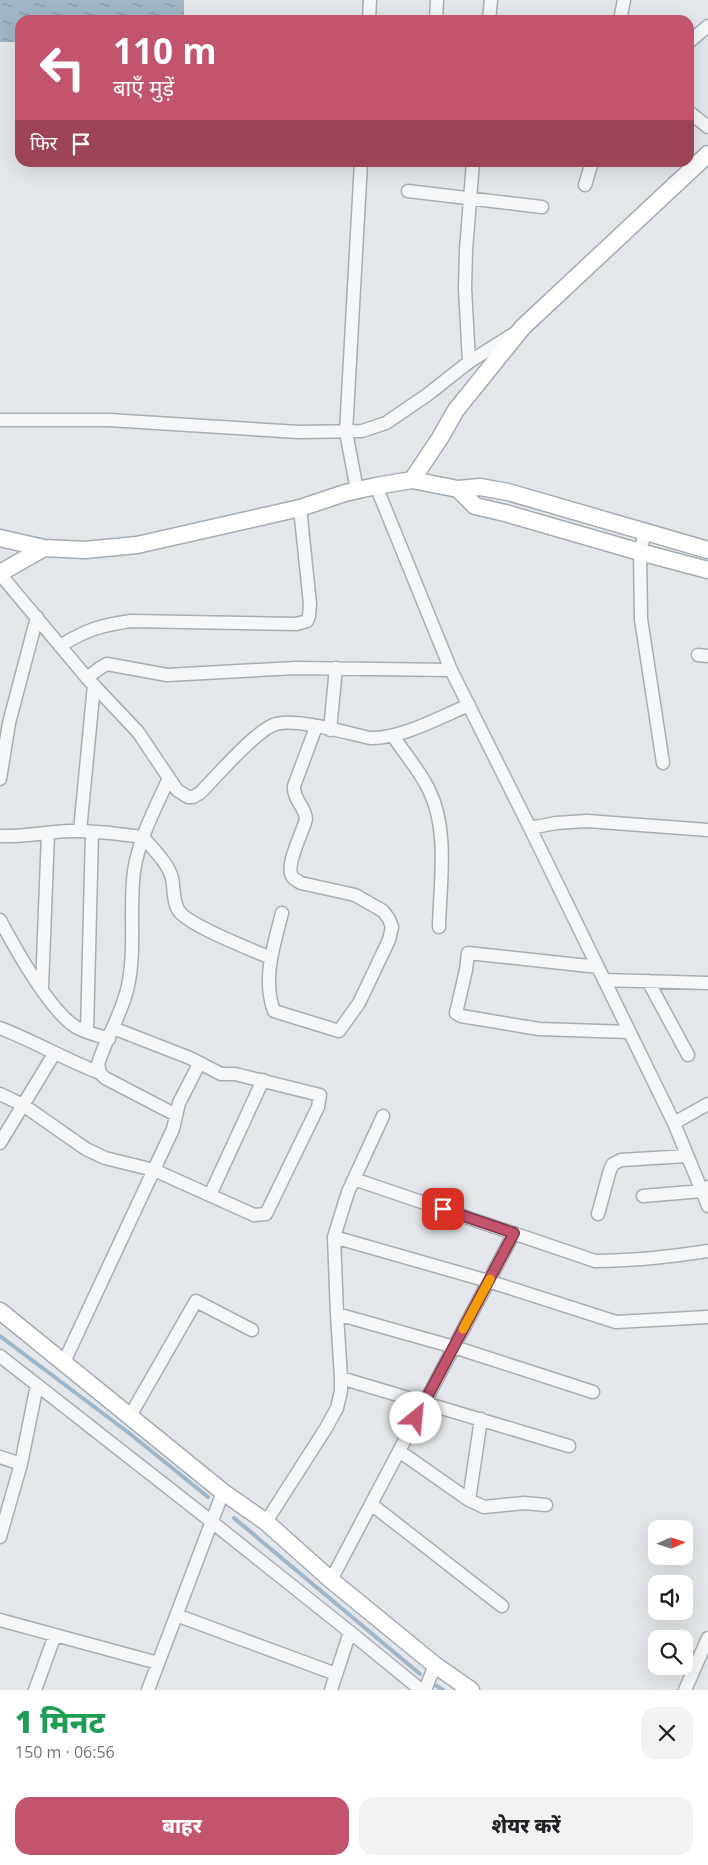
<!DOCTYPE html>
<html lang="hi">
<meta charset="utf-8">
<style>
:root{--surface:#fff;--page:#f2f2f2;--text:#202124;--muted:#757577;--accent:#c3546e}
body{margin:0;font-family:"Open Sans","Noto Sans Devanagari",sans-serif;background:var(--page);color:var(--text);height:100vh;display:flex;flex-direction:column;font-size:19px;white-space:nowrap}
*{box-sizing:border-box;margin:0}
p{font-size:16px;color:var(--muted)}
.icon{flex:none;width:28px;height:28px;fill:none;stroke:currentColor;stroke-width:2;stroke-linecap:round;stroke-linejoin:round}
.map{position:relative;height:1690px;overflow:hidden}
.sheet{display:flex;flex-direction:column;background:var(--surface);flex:1}
.sheet>*{flex:none}
.top-card{position:absolute;left:15px;top:15px;width:679px;height:152px;border-radius:15px;box-shadow:0 5px 20px #0002;background:#c3546e;color:#fff;overflow:hidden}
.needle{width:32px;rotate:87deg}
.fabs{position:absolute;left:648px;top:1520px;display:grid;gap:10px}
.fabs a{display:grid;place-items:center;width:45px;height:45px;border-radius:10px;background:var(--surface);box-shadow:0 5px 20px #0002;font-size:25px}
.pin{position:absolute;display:grid;place-items:center;width:42px;height:42px;color:#fff;margin:-21px;border-radius:10px;box-shadow:0 2px 8px #0006}
.me{position:absolute;width:55px;margin:-28px;rotate:28deg;stroke-linejoin:round;filter:drop-shadow(0 0 4px #0008)}
.turn{display:flex;align-items:center;gap:18px;height:105px;padding:0 15px;font-size:22px}
.turn .icon{width:65px;height:65px;stroke-width:2.5}
.turn b{display:block;font-size:35px;line-height:42px}
.then{display:flex;align-items:center;height:48px;padding:0 15px;background:#0003;gap:10px;font-size:19px}
.round{display:grid;place-items:center;flex:none;width:52px;height:52px;border-radius:15px;background:var(--page)}
.overview{display:flex;align-items:center;justify-content:space-between;height:85px;padding:0 15px}
h1{font-size:30px;font-weight:800;line-height:38px;color:#1e9e55}
.action{display:flex;gap:10px;margin-top:auto;padding:10px 15px}
.action a{flex:1;height:58px;border-radius:15px;background:var(--accent);color:#fff;font-size:20px;font-weight:800;line-height:58px;text-align:center}
.action a+a{background:var(--page);color:var(--text)}
.map>svg:first-child{display:block}
</style>
<div class="map">
<svg width="708" height="1690" viewBox="0 0 708 1690">
<defs>
<pattern id="water-ripples" width="26" height="14" patternUnits="userSpaceOnUse" patternTransform="scale(1.25)"><rect width="26" height="14" fill="#a1b6c6"/><path d="M2 4q2-2 4 0t4 0M15 11q2-2 4 0t4 0" fill="none" stroke="#8395a2"/></pattern>
</defs>
<rect width="100%" height="100%" fill="#e3e6ea"/>
<path fill="url(#water-ripples)" d="M0,0H184V20H20V42H0Z"/>
<g fill="none" stroke-linecap="round" stroke-linejoin="round">
<path stroke="#a1b6c6" stroke-width="4" d="M0,1336L129,1433L208,1497
M234,1518L420,1674
M435,1685L443,1690"/>
<g stroke="#a8adb4" stroke-width="15">
<path id="minor" d="M369,20L370,0
M436,20L437,0
M489,20L491,0
M620,20L624,0
M689,42L708,26
M689,112L708,127
M585,185L592,162
M408,191L542,207
M469,362L465,288L466,250L473,162
M0,420H109L299,432L362,431L386,423L427,395L469,362L515,333
M376,486L451,670L530,828L674,1123L708,1206
M357,490L346,432L361,162
M645,533L640,552L641,619L663,763
M0,574L87,678L138,732L177,790L188,797H193L200,793C216,777 257,729 276,724C296,718 347,733 370,738C401,739 440,717 469,705
M60,646C85,630 102,625 131,621L296,624L307,621L309,616L310,604L300,508
M698,655L708,656
M87,678L100,668L107,664L167,675L295,668L451,670
M330,730L336,668
M393,736C405,754 420,771 429,790C449,830 440,883 439,927
M169,778C156,807 139,838 134,871C129,909 136,948 128,986C122,1014 106,1038 98,1064L100,1073L105,1078L176,1115
M0,779L9,723L37,617
M530,828L556,823L587,821L708,830
M80,831L94,685
M0,836C24,837 46,832 70,831C94,830 119,834 143,837C153,849 168,863 172,878C174,888 173,903 179,911C188,925 252,950 271,958
M282,913C274,945 262,979 274,1011L339,1031L359,1003L389,940L392,927L389,919L383,911L355,895L301,883C298,881 294,880 292,876C285,865 303,832 306,819C305,806 293,800 294,786L316,727
M0,920C15,948 50,1011 76,1027C86,1033 98,1035 109,1039
M598,967L468,953L466,970L456,1013L461,1016L539,1029L629,1032
M604,980L708,983
M648,981L688,1055
M42,987L48,833
M0,1028C34,1041 66,1060 100,1073
M87,1032L92,832
M0,1094L23,1105L86,1149L105,1158L154,1170L254,1215L266,1214L318,1107L320,1095L235,1074H221L190,1058L113,1028
M674,1123L708,1104
M0,1143L54,1054
M354,1179L595,1261C634,1261 670,1257 708,1251
M210,1195L263,1080
M643,1196L702,1191L708,1187
M598,1214L610,1170L613,1164L621,1160L687,1156
M334,1237L488,1281L616,1322L708,1317
M337,1314L454,1347L593,1392
M0,1356L212,1522L350,1632
M64,1362L173,1129L179,1103L199,1064
M341,1378L569,1446
M130,1416L196,1301L252,1330
M399,1451L469,1500L481,1419
M0,1457L21,1464
M469,1500L484,1507L524,1503L546,1505
M371,1504L502,1606
M266,1522L326,1428L337,1408L341,1391V1378L337,1314L334,1237L348,1192L383,1116
M0,1537L21,1464L37,1385
M331,1580L514,1233
M176,1615L336,1674
M0,1620L158,1663
M35,1690L55,1635
M148,1690L223,1492
M331,1690L350,1632L421,1690
M425,1690L435,1665
M685,1690L708,1638"/>
</g>
<g stroke="#a3acb4" stroke-width="19">
<path id="major" d="M412,480L458,489L480,487L508,492L708,550
M458,489L475,506L505,513L640,552L708,570
M0,538L44,548L85,550L137,545L300,508L345,493L376,486L412,480L440,438L456,410L523,327L708,154
M0,573L44,548
M0,1311L223,1492L266,1522L331,1580L435,1665L471,1690"/>
</g>
<use href="#minor" stroke="#f5f7f8" stroke-width="12"/>
<use href="#major" stroke="#fff" stroke-width="16"/>
</g>
<g fill="none" stroke-linecap="round" stroke-linejoin="round">
<g stroke="#7f3748" stroke-width="12">
<path id="route" d="M416,1418L514,1233L443,1209"/>
</g>
<use href="#route" stroke="#c3546e" stroke-width="9"/>
<path stroke="#f59e0b" stroke-width="9" d="M463,1329L490,1279"/>
</g>
</svg>
<div class="fabs">
<a><svg class="needle" viewBox="-14 -14 28 28"><path d="M0-13l5 13h-10z" fill="#e53935"/><path d="M0 13l5-13h-10z" fill="#757577"/></svg></a>
<a><svg class="icon" aria-label="sound" viewBox="0 0 24 24"><path d="M4 9h4l5-4v14l-5-4H4zM17 9q2 3 0 6"/></svg></a>
<a><svg class="icon" aria-label="search" viewBox="0 0 24 24"><circle cx="10" cy="10" r="6"/><path d="M15 15l6 6"/></svg></a>
</div>
<div class="pin" style="left:443px;top:1209px;background:#d93025"><svg class="icon" aria-label="arrive" viewBox="0 0 24 24"><path d="M6 21V4h12l-3 4 3 4H6"/></svg></div>
<svg class="me" style="left:416px;top:1418px" viewBox="-20 -20 40 40"><circle r="19" fill="#fff"/><path d="M0-13L10 11 0 6-10 11z" fill="#c3546e"/></svg>
<div class="top-card">
<div class="turn"><svg class="icon" aria-label="left" viewBox="0 0 24 24"><path d="M17 20v-9H6M10 6l-5 5 5 5"/></svg><div><b>110 m</b>बाएँ मुड़ें</div></div>
<div class="then">फिर<svg class="icon" aria-label="arrive" viewBox="0 0 24 24"><path d="M6 21V4h12l-3 4 3 4H6"/></svg></div>
</div>
</div>
<section class="sheet">
<div class="overview"><div><h1>1 मिनट</h1><p>150 m · 06:56</p></div><a class="round"><svg class="icon" aria-label="close" viewBox="0 0 24 24"><path d="M6 6l12 12M18 6L6 18"/></svg></a></div>
<div class="action"><a>बाहर</a><a>शेयर करें</a></div>
</section>
